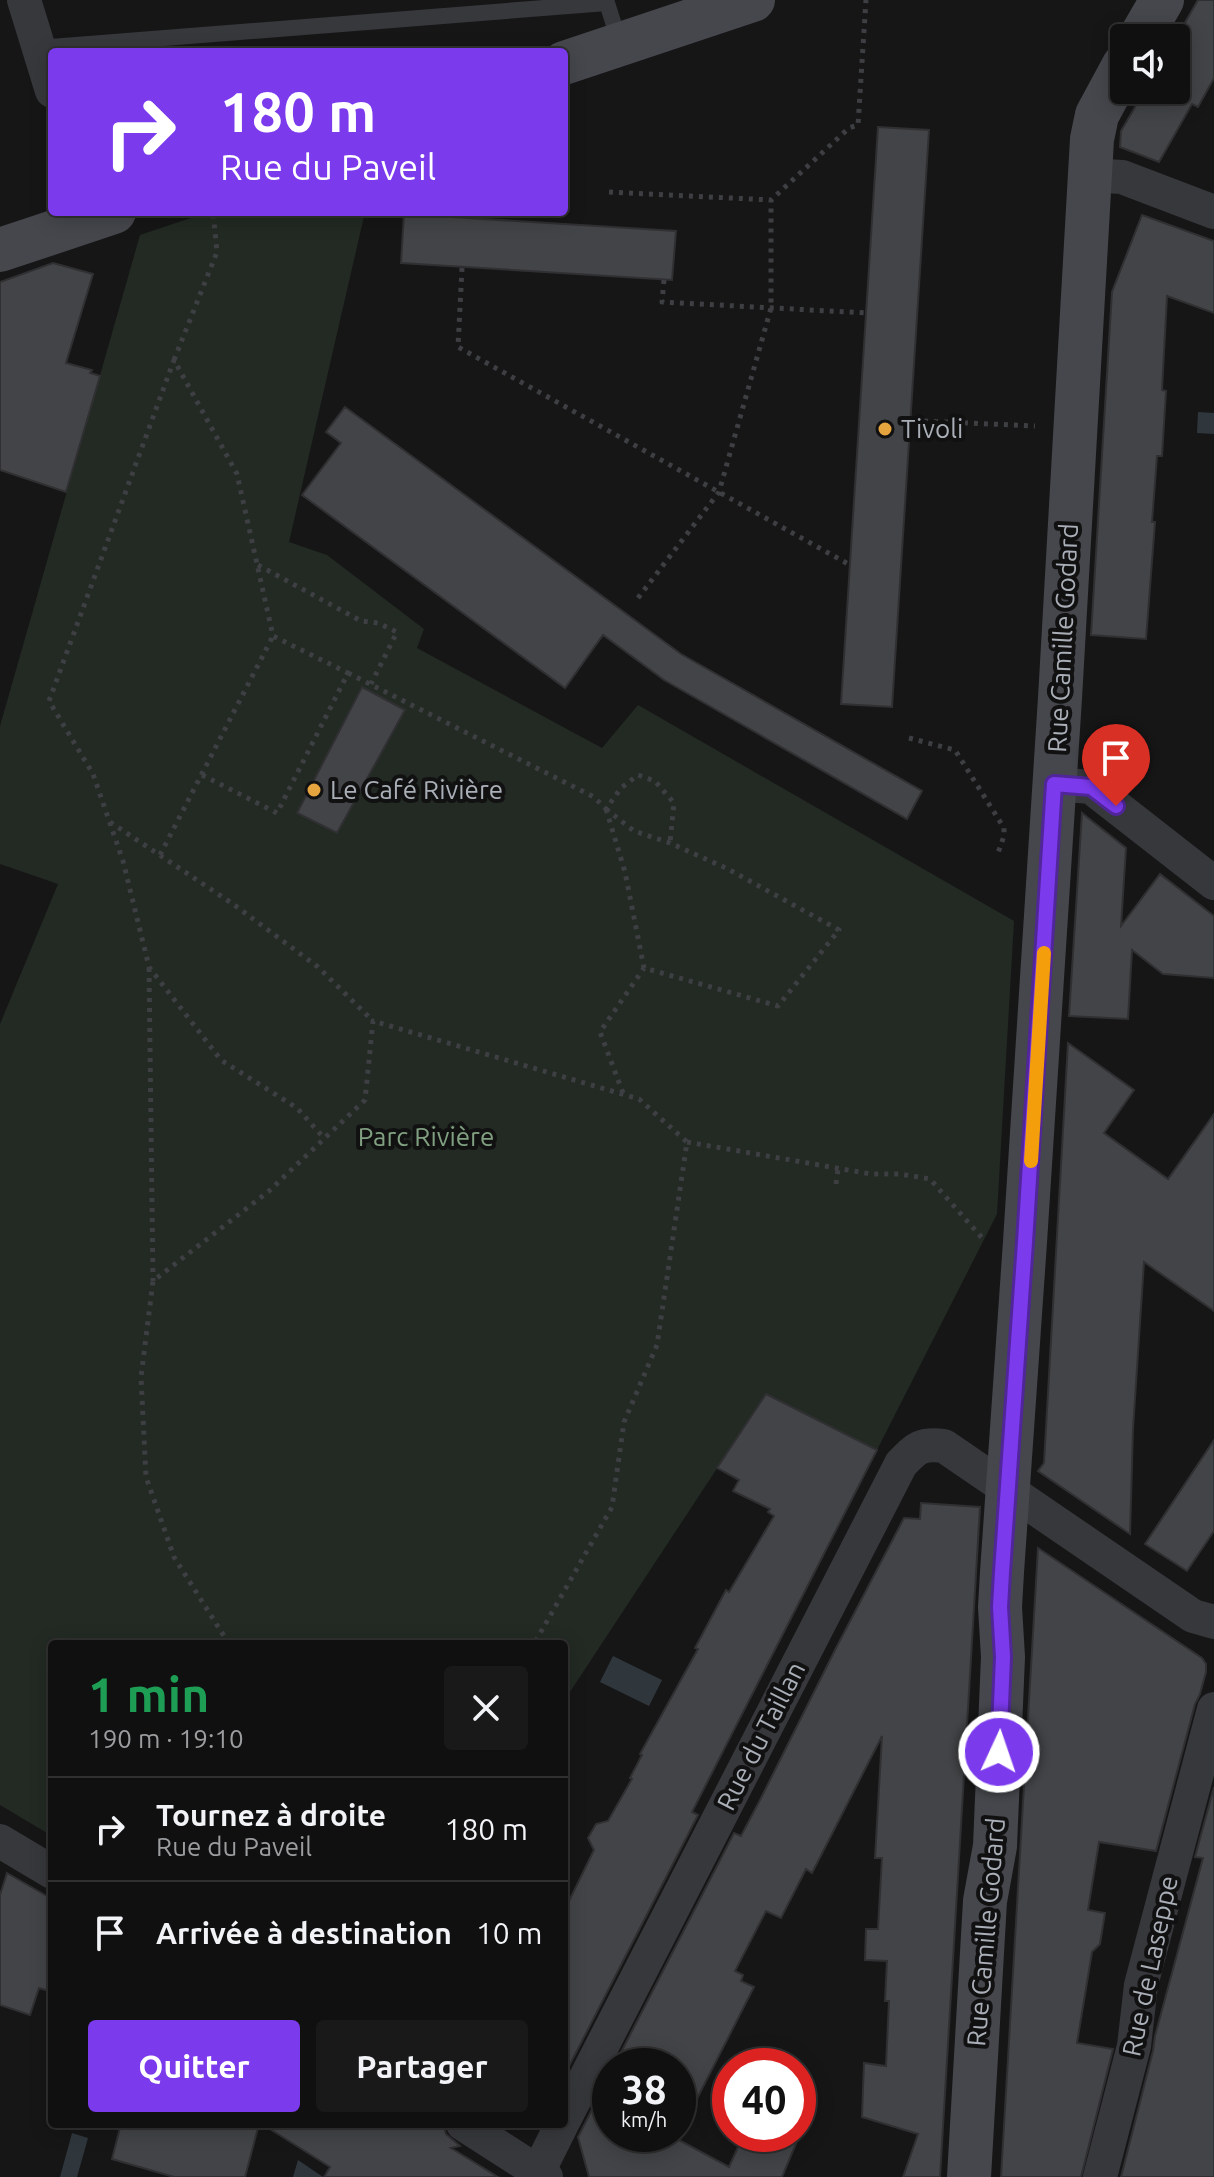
<!DOCTYPE html>
<html lang="fr">
<meta charset="utf-8">
<style>
:root{--surface:#101011;--page:#19191a;--text:#f1f3f6;--muted:#9c9d9f;--line:#303031;--accent:#7c3aed}
body{margin:0;font-family:Ubuntu,sans-serif;background:var(--page);color:var(--text);height:100vh;display:flex;flex-direction:column;font-size:30px;white-space:nowrap}
*{box-sizing:border-box;margin:0}
p{font-size:26px;color:var(--muted)}
.icon{flex:none;width:44px;height:44px;fill:none;stroke:currentColor;stroke-width:2;stroke-linecap:round;stroke-linejoin:round}
.map{position:relative;flex:1;overflow:hidden}
.sheet{position:absolute;left:48px;top:1640px;width:520px;height:488px;display:flex;flex-direction:column;background:var(--surface);border-radius:8px;box-shadow:0 4px 20px #0003,0 0 0 2px var(--line)}
.sheet>*{flex:none}
.guide{position:absolute;left:48px;top:48px;width:520px;height:168px;border-radius:8px;box-shadow:0 4px 20px #0003,0 0 0 2px var(--line);background:#7c3aed;color:#fff;overflow:hidden}
.buttons{position:absolute;left:1110px;top:24px;display:grid;gap:16px}
.buttons a{display:grid;place-items:center;width:80px;height:80px;border-radius:8px;background:var(--surface);box-shadow:0 4px 20px #0003,0 0 0 2px var(--line);font-size:40px}
.speed{position:absolute;left:592px;top:2048px;display:flex;gap:16px;font-size:40px;font-weight:700;text-align:center}
.speed>*{display:grid;place-content:center;width:104px;height:104px;border-radius:50%;background:var(--surface);box-shadow:0 4px 20px #0003,0 0 0 2px var(--line);line-height:1}
.speed small{font-size:20px;font-weight:400}
.speed .limit{border:12px solid #d22;background:#fff;color:#111}
.pin{position:absolute;display:grid;place-items:center;width:68px;height:68px;color:#fff;margin:-82px -34px;border-radius:50% 50% 50% 0;rotate:-45deg;box-shadow:0 0 8px #0007}
.pin .icon{rotate:45deg}
.me{position:absolute;width:88px;margin:-44px;rotate:3deg;stroke-linejoin:round;filter:drop-shadow(0 0 6px #0008)}
.turn{display:flex;align-items:center;gap:28px;height:168px;padding:0 40px;font-size:36px}
.turn .icon{width:104px;height:104px;stroke-width:2.5}
.turn b{display:block;font-size:56px;line-height:68px}
.round{display:grid;place-items:center;flex:none;width:84px;height:84px;border-radius:8px;background:var(--page)}
.headline{display:flex;align-items:center;justify-content:space-between;height:136px;padding:0 40px}
h1{font-size:48px;font-weight:700;line-height:60px;color:#1e9e55}
.primary-button{display:flex;gap:16px;margin-top:auto;padding:16px 40px}
.primary-button a{flex:1;height:92px;border-radius:8px;background:var(--accent);color:#fff;font-size:32px;font-weight:700;line-height:92px;text-align:center}
.primary-button a+a{background:var(--page);color:var(--text)}
ul{padding:0;list-style:none}
li{display:flex;align-items:center;gap:24px;height:104px;padding:0 40px;border-top:2px solid var(--line)}
li div{flex:1}
li b{display:block;font-size:30px}
li em{font-style:normal}
.map>svg:first-child{display:block}
</style>
<div class="map">
<svg width="1214" height="2177" viewBox="0 0 1214 2177">
<rect width="100%" height="100%" fill="#161617"/>
<path fill="#222a23" d="M209,212H365L289,542L327,555L424,629L417,648L602,748L638,705L1014,921L997,1214L877,1450L766,1394L564,1701V1644H52V1836L0,1805V1024L58,884L0,864V726L140,235Z"/>
<path fill="#2f373d" d="M1198,412L1214,413V434L1197,433Z
M613,1656L662,1680L649,1706L600,1682Z
M72,2133L88,2138L77,2177H60Z
M298,2160L323,2177H293Z"/>
<path fill="#434447" stroke="#303033" stroke-width="2" d="M1198,0H1214V78L1198,107L1192,104L1159,162L1120,147L1121,131L1145,90H1176V38Z
M878,127L929,130L892,707L841,704Z
M404,214L676,231L672,280L401,263Z
M1142,215L1214,241V313L1167,296L1162,390L1166,391L1162,456H1157L1152,522H1155L1146,639L1091,635L1112,292Z
M53,263L93,274L66,363L92,370L90,373L100,376L66,492L0,470V282Z
M345,407L681,654L922,791L907,819L664,680L603,635L565,688L302,495L341,443L326,432Z
M362,687L405,710L337,833L297,813Z
M1082,813L1126,848L1121,926L1160,874L1214,916V978L1163,974L1132,950L1128,1019L1069,1016Z
M1068,1043L1134,1090L1104,1133L1168,1179L1214,1114V1311L1144,1262L1133,1429L1130,1534L1038,1471L1044,1463Z
M766,1394L877,1450L692,1812L698,1815L564,2076V1911L594,1850L588,1838L596,1824L608,1821L632,1779L630,1778L642,1755L640,1754L698,1649L695,1648L726,1590L729,1592L774,1516L768,1512L770,1509L733,1491L739,1480L717,1468Z
M1214,1440V1531L1187,1571L1145,1544Z
M921,1503L980,1507L940,2177H903L918,2134L862,2117L864,2063L886,2066L889,2001H885L887,1961L865,1960L866,1929H878L882,1858H875L882,1736L812,1873L806,1869L781,1918L766,1911L735,1971L743,1975L741,1981L754,1987L678,2136V2066H614L734,1833L741,1836L760,1800L835,1650L904,1518L920,1519Z
M1038,1548L1202,1658L1206,1664V1672L1200,1694L1195,1704L1156,1851L1099,1842L1088,1910L1105,1913L1100,1944L1092,1952L1077,2043L1113,2049L1081,2177H1001Z
M1214,1787V2177H1121L1153,2051L1155,2036L1203,1858L1195,1857Z
M7,1873L52,1899V1992L39,1988L30,2015L0,2005V1895Z
M610,2074V2134H668L729,2167L744,2134H800L782,2177H589L578,2137Z
M121,2124H259L245,2177H174L112,2159Z
M262,2124H443L446,2134L460,2146L451,2148L498,2177H324L330,2167Z"/>
<g fill="none" stroke-linecap="round" stroke-linejoin="round">
<path stroke="#3d3f43" stroke-width="5" stroke-dasharray="4 6" stroke-linecap="butt" d="M609,192L771,200L849,128L858,125L866,0
M462,268L458,347L850,565
M664,280L662,302L867,313
M174,360L217,252L213,212
M924,421L1035,426
M258,565L361,621L378,623L397,632L371,684
M638,598L719,492L771,308V200
M348,673L594,797L606,809L621,788L638,775L655,781L674,803L670,843
M909,738L955,750L1004,828V836L998,853
M202,775L277,813L348,673L273,636L237,474L174,360L49,701L93,774L123,861L149,967L221,1060L297,1108L324,1138
M606,809L634,831L670,843L728,869L839,930L778,1006L644,968L625,872Z
M110,822L233,904L318,967L373,1021
M160,855L273,636
M149,968L153,1281
M623,1093L600,1032L644,968
M687,1142L871,1174H900L930,1179L984,1240
M836,1184L838,1169
M229,1644L174,1557L146,1477L141,1377L153,1281L269,1191L365,1100L373,1021L639,1099L687,1142L657,1345L624,1422L612,1507L534,1644"/>
<path stroke="#37383c" stroke-width="16" d="M38,48L607,3L619,41"/>
<path stroke="#37383c" stroke-width="34" d="M24,0L52,91
M1089,175L1122,177L1214,212
M1054,784L1091,787L1214,883
M0,1841L52,1872
M564,2120L901,1464C916,1448 921,1443 944,1446L1193,1616L1214,1622
M463,2124L546,2177
M538,2172L562,2124
M1100,2177L1134,2046L1141,1985L1214,1709"/>
<path stroke="#45474c" stroke-width="44" d="M1140,38L1162,0
M564,63L753,0
M0,250L114,212
M969,2177L985,1901L995,1846L1003,1657L1000,1607L1002,1572L1025,1242L1060,698L1092,139L1097,115L1124,65"/>
</g>
<g fill="none" stroke-linecap="round" stroke-linejoin="round">
<g stroke="#51269a" stroke-width="20">
<path id="route" d="M999,1752L1003,1657L1000,1607L1002,1572L1025,1242L1054,784L1091,787L1116,806"/>
</g>
<use href="#route" stroke="#7c3aed" stroke-width="14"/>
<path stroke="#f59e0b" stroke-width="14" d="M1031,1161L1044,953"/>
</g>
<g fill="#e6a43f" stroke="#111112" stroke-width="3">
<circle cx="885" cy="429" r="8"/>
<circle cx="314" cy="790" r="8"/>
</g>
<g text-anchor="middle" stroke-width="8" stroke-linejoin="round" paint-order="stroke">
<g font-size="26" fill="#a9aeb7" stroke="#111112" text-anchor="start">
<text x="901" y="438">Tivoli</text>
<text x="330" y="799">Le Café Rivière</text>
</g>
<g font-size="26" fill="#a9aeb7" stroke="#111112">
<text transform="translate(1063 638) rotate(-87)" y="9">Rue Camille Godard</text>
<text transform="translate(761 1736) rotate(-63)" y="9">Rue du Taillan</text>
<text transform="translate(986 1932) rotate(-85)" y="9">Rue Camille Godard</text>
<text transform="translate(1150 1966) rotate(-78)" y="9">Rue de Laseppe</text>
</g>
<g font-size="26" fill="#81a081" stroke="#111112">
<text x="426" y="1146">Parc Rivière</text>
</g>
</g>
</svg>
<div class="buttons">
<a><svg class="icon" aria-label="sound" viewBox="0 0 24 24"><path d="M4 9h4l5-4v14l-5-4H4zM17 9q2 3 0 6"/></svg></a>
</div>
<div class="speed"><div>38<small>km/h</small></div><div class="limit">40</div></div>
<div class="pin" style="left:1116px;top:806px;background:#d93025"><svg class="icon" aria-label="arrive" viewBox="0 0 24 24"><path d="M6 21V4h12l-3 4 3 4H6"/></svg></div>
<svg class="me" style="left:999px;top:1752px" viewBox="-20 -20 40 40"><circle r="17" fill="#7c3aed" stroke="#fff" stroke-width="3"/><path d="M0-11L8 9 0 5-8 9z" fill="#fff"/></svg>
<div class="guide">
<div class="turn"><svg class="icon" aria-label="right" viewBox="0 0 24 24"><path d="M7 20v-9h11M14 6l5 5-5 5"/></svg><div><b>180 m</b>Rue du Paveil</div></div>
</div>
<section class="sheet">
<div class="headline"><div><h1>1 min</h1><p>190 m · 19:10</p></div><a class="round"><svg class="icon" aria-label="close" viewBox="0 0 24 24"><path d="M6 6l12 12M18 6L6 18"/></svg></a></div>
<ul>
<li><svg class="icon" aria-label="right" viewBox="0 0 24 24"><path d="M7 20v-9h11M14 6l5 5-5 5"/></svg><div><b>Tournez à droite</b><p>Rue du Paveil</p></div><em>180 m</em></li>
<li><svg class="icon" aria-label="arrive" viewBox="0 0 24 24"><path d="M6 21V4h12l-3 4 3 4H6"/></svg><div><b>Arrivée à destination</b></div><em>10 m</em></li>
</ul>
<div class="primary-button"><a>Quitter</a><a>Partager</a></div>
</section>
</div>
